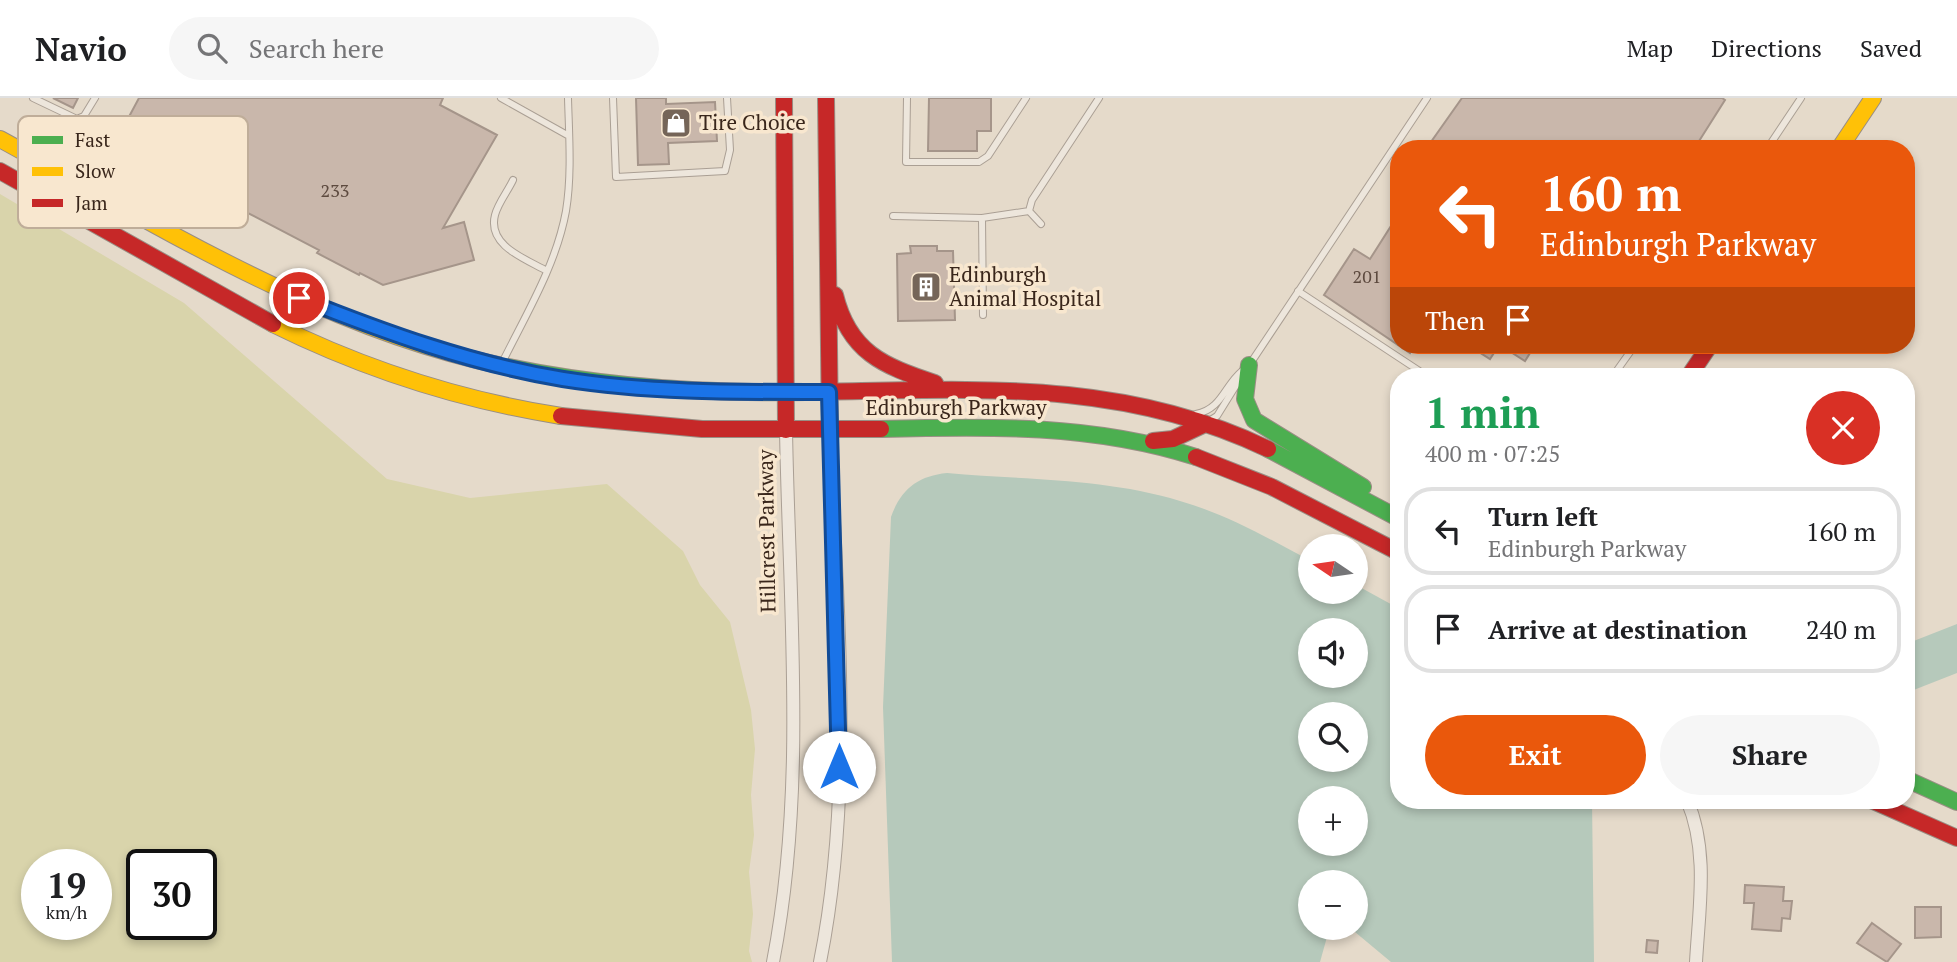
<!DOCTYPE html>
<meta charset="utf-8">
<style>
:root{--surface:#fff;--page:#f6f6f6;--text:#202124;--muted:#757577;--line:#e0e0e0;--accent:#ea580c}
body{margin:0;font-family:"PT Serif",serif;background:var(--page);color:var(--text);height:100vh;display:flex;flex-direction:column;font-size:26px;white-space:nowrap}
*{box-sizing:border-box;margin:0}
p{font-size:23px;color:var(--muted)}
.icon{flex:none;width:38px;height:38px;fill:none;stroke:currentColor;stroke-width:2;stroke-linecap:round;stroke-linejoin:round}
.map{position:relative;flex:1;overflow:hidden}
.side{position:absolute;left:1390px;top:270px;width:525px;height:441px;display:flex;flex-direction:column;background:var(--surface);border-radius:28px;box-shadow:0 4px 10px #0003}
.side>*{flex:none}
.banner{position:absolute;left:1390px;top:42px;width:525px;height:214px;border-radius:28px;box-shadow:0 4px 10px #0003;background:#ea580c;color:#fff;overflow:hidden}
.needle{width:46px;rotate:283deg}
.controls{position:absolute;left:1298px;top:436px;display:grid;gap:14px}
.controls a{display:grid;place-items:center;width:70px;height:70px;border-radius:50%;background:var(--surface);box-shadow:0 4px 10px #0003;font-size:35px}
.speed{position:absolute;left:21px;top:751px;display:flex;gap:14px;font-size:35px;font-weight:700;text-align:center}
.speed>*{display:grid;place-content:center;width:91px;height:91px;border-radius:50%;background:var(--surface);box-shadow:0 4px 10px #0003;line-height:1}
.speed small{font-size:18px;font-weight:400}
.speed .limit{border:4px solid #111;border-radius:10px;background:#fff;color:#111}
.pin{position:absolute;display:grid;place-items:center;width:60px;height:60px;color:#fff;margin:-30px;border:4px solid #fff;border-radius:50%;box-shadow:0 2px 7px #0007}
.me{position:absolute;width:77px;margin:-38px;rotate:0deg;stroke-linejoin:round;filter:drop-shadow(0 0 5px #0008)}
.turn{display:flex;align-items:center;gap:24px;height:147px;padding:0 35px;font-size:32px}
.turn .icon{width:91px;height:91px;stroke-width:2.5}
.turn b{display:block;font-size:49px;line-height:60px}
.then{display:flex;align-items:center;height:66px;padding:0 35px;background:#0003;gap:14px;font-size:26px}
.round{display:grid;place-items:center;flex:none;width:74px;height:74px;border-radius:37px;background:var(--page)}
.summary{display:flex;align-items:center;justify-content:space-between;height:119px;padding:0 35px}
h1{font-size:42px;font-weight:800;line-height:52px;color:#1e9e55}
.button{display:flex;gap:14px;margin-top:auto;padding:14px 35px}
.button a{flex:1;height:80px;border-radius:42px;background:var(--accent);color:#fff;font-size:28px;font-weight:800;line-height:80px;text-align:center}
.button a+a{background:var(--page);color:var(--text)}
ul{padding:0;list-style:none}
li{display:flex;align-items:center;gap:21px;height:88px;margin:0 14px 10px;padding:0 21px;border:4px solid var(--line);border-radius:28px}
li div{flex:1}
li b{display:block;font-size:26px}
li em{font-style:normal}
header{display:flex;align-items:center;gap:42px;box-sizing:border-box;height:98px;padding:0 35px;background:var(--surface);border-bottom:2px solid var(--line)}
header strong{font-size:33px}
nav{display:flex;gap:38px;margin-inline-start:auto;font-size:24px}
.search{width:490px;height:63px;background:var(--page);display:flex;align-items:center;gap:18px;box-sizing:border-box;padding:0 24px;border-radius:38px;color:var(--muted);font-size:26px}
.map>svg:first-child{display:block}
</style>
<header>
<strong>Navio</strong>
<div class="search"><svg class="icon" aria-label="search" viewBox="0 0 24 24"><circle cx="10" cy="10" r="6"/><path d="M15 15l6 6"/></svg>Search here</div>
<nav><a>Map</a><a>Directions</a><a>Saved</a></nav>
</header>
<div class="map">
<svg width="1957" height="864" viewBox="0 0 1957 864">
<rect width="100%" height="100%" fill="#e5daca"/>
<path fill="#d9d4ab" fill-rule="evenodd" d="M0,96L184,205L387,381L470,400L607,386L683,453L700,487L730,524L751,612L755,651L751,697L754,737L749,774L753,816L749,853L752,864H0ZM37,766H96V826H37ZM201,766V826H142V766Z"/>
<path fill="#b6c9bb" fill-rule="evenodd" d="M947,375C1023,382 1106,380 1180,403C1226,416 1268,440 1311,463V494H1356V487L1398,510V702H1592L1594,864H1391L1355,834L1345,832L1336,833L1327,839L1320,864H892L883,609L891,419C901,391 918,378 947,375ZM1311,532H1356V578H1311ZM1311,616H1356V662H1311ZM1311,700H1356V746H1311ZM1311,784H1356V830H1311Z
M1957,526V575L1906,595V546Z"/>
<path fill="#c9b7ab" stroke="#a5958a" stroke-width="2" d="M53,0H78L73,10Z
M139,0H443L440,7L497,37L443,130L464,124L474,162L383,187L360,175L359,177L317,155L319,152L248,115L247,117L206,95L208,92L180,78L179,80L138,57L139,53L116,43Z
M636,0H666V6L715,4L717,43L668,45L669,66L638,67Z
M929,0H991V33H977V53H928Z
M1462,0H1722L1725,2L1694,51H1426Z
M1398,117V247H1415L1410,255L1324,197L1354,151L1370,161Z
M910,148H937V153H953L955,222L898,223L897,156L911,155Z
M1468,247H1499L1490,261Z
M1500,247H1535L1525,263Z
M1745,787L1784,789L1783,803H1792L1790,821L1782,820L1781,833L1752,831L1754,805H1744Z
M1915,809H1941V839L1915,840Z
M1872,825L1901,846L1887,864L1857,845Z
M1647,842L1658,843L1657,855L1646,854Z"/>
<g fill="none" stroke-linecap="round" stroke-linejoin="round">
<g stroke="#aa9f94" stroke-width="8">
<path id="lane" d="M33,0L77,21L84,18L95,0
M501,0L569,38
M613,0L616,79L725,73L730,52L727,0
M907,0L906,64H979L988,58L1026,0
M1767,51L1801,0
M513,82C508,93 498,105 495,117C487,148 526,161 547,173
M893,118L982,120L1029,113
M982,120L983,217
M1041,126L1029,113L1032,102L1099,0
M1298,193L1427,278
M1250,266L1427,0
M501,267C525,218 556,168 566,113C572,76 569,37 568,0
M1613,278L1635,247
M1196,316C1222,311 1224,288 1242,273
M1209,323L1217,318L1240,281"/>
</g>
<g stroke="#aa9f94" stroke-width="14">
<path id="street" d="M1687,702C1709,753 1699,810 1696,864
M773,864C807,689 789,509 786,332
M820,864C855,690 836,507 830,331"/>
</g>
<g stroke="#998e84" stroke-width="18">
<path id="fast" d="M1249,267L1245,301L1254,322L1363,389
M503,268C603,289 703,296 806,294
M881,331C987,328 1094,326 1196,359
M1268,351L1398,420
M1906,681L1957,704"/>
</g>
<g stroke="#998e84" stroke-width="18">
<path id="slow" d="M0,41C157,127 325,232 503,268
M1839,51L1873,0
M273,226C364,271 460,302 561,318"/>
</g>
<g stroke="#998e84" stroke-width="18">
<path id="jam" d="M784,0L786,332
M826,0L830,331
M0,73L273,226
M835,197C849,254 883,268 935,285
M1689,278L1710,247
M806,294C967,292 1118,279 1268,351
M561,318L702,331H881
M1153,343L1173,341L1205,326
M1196,359L1272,389L1398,454
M1871,702L1957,740"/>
</g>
<use href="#lane" stroke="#ede6dc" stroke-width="6"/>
<use href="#street" stroke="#ede6dc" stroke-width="12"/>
<use href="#fast" stroke="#4caf50" stroke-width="16"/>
<use href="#slow" stroke="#ffc107" stroke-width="16"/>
<use href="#jam" stroke="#c62828" stroke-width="16"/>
</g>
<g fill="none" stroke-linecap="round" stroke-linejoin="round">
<g stroke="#114b97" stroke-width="18">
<path id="route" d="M299,200C384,234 472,266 563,281C651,295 740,294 829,294L839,669"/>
</g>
<use href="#route" stroke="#1a73e8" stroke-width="12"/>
</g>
<defs>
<g id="shop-square" transform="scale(1.575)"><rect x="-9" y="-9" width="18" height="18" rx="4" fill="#756558" stroke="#f8e7cf"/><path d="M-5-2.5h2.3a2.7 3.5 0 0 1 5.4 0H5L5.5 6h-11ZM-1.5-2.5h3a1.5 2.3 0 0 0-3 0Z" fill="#fff"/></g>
<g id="building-square" transform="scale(1.575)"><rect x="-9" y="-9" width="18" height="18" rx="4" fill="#756558" stroke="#f8e7cf"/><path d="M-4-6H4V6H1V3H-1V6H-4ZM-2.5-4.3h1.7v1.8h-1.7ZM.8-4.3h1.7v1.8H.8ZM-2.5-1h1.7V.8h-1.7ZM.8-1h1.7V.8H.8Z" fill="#fff"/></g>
</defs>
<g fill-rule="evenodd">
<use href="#shop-square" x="676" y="25"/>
<use href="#building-square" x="926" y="189"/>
</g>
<g text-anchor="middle" stroke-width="7" stroke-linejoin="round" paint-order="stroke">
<g font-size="18" fill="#5d4a3f">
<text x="335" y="99">233</text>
<text x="1367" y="185">201</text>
</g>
<g font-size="21" fill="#39261b" stroke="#f8e7cf" text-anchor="start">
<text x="699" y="32">Tire Choice</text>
<text x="949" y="184">Edinburgh<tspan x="949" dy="24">Animal Hospital</tspan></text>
</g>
<g font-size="21" fill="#39261b" stroke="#f8e7cf">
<text x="956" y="317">Edinburgh Parkway</text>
<text transform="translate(767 433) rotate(-91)" y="7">Hillcrest Parkway</text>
</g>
</g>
<rect x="18" y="18" width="230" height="112" rx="10" fill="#f8e7cf" stroke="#bfad99" stroke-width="2"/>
<rect x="32" y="38" width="31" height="8" fill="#4caf50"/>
<rect x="32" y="69" width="31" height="9" fill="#ffc107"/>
<rect x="32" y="101" width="31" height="8" fill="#c62828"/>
<g font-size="19" fill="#39261b">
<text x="75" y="49">Fast</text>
<text x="75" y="80">Slow</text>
<text x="75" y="112">Jam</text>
</g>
</svg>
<div class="controls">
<a><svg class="needle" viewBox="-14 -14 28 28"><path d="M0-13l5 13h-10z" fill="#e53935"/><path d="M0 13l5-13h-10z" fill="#757577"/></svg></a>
<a><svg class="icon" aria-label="sound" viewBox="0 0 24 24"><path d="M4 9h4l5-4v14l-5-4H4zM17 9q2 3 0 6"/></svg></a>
<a><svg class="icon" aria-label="search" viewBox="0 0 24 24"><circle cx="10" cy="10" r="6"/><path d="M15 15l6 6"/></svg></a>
<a>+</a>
<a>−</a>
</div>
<div class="speed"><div>19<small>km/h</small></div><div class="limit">30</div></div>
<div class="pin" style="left:299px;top:200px;background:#d93025"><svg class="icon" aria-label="arrive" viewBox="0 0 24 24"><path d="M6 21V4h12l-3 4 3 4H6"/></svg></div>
<svg class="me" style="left:839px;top:669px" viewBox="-20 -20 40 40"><circle r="19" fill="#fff"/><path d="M0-13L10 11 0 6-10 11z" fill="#1a73e8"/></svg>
<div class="banner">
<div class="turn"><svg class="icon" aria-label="left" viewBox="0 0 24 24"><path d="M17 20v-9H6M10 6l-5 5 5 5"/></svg><div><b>160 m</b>Edinburgh Parkway</div></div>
<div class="then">Then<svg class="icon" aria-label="arrive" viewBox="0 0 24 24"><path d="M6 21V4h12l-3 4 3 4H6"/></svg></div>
</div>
<section class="side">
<div class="summary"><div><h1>1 min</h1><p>400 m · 07:25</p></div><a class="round" style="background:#d93025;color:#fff"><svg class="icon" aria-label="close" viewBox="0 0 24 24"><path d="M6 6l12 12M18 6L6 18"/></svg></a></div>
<ul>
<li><svg class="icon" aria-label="left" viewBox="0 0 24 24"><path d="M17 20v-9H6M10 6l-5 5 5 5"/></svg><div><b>Turn left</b><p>Edinburgh Parkway</p></div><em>160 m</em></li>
<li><svg class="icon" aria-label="arrive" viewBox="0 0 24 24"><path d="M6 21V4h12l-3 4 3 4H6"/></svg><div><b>Arrive at destination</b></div><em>240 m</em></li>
</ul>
<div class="button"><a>Exit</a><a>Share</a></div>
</section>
</div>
